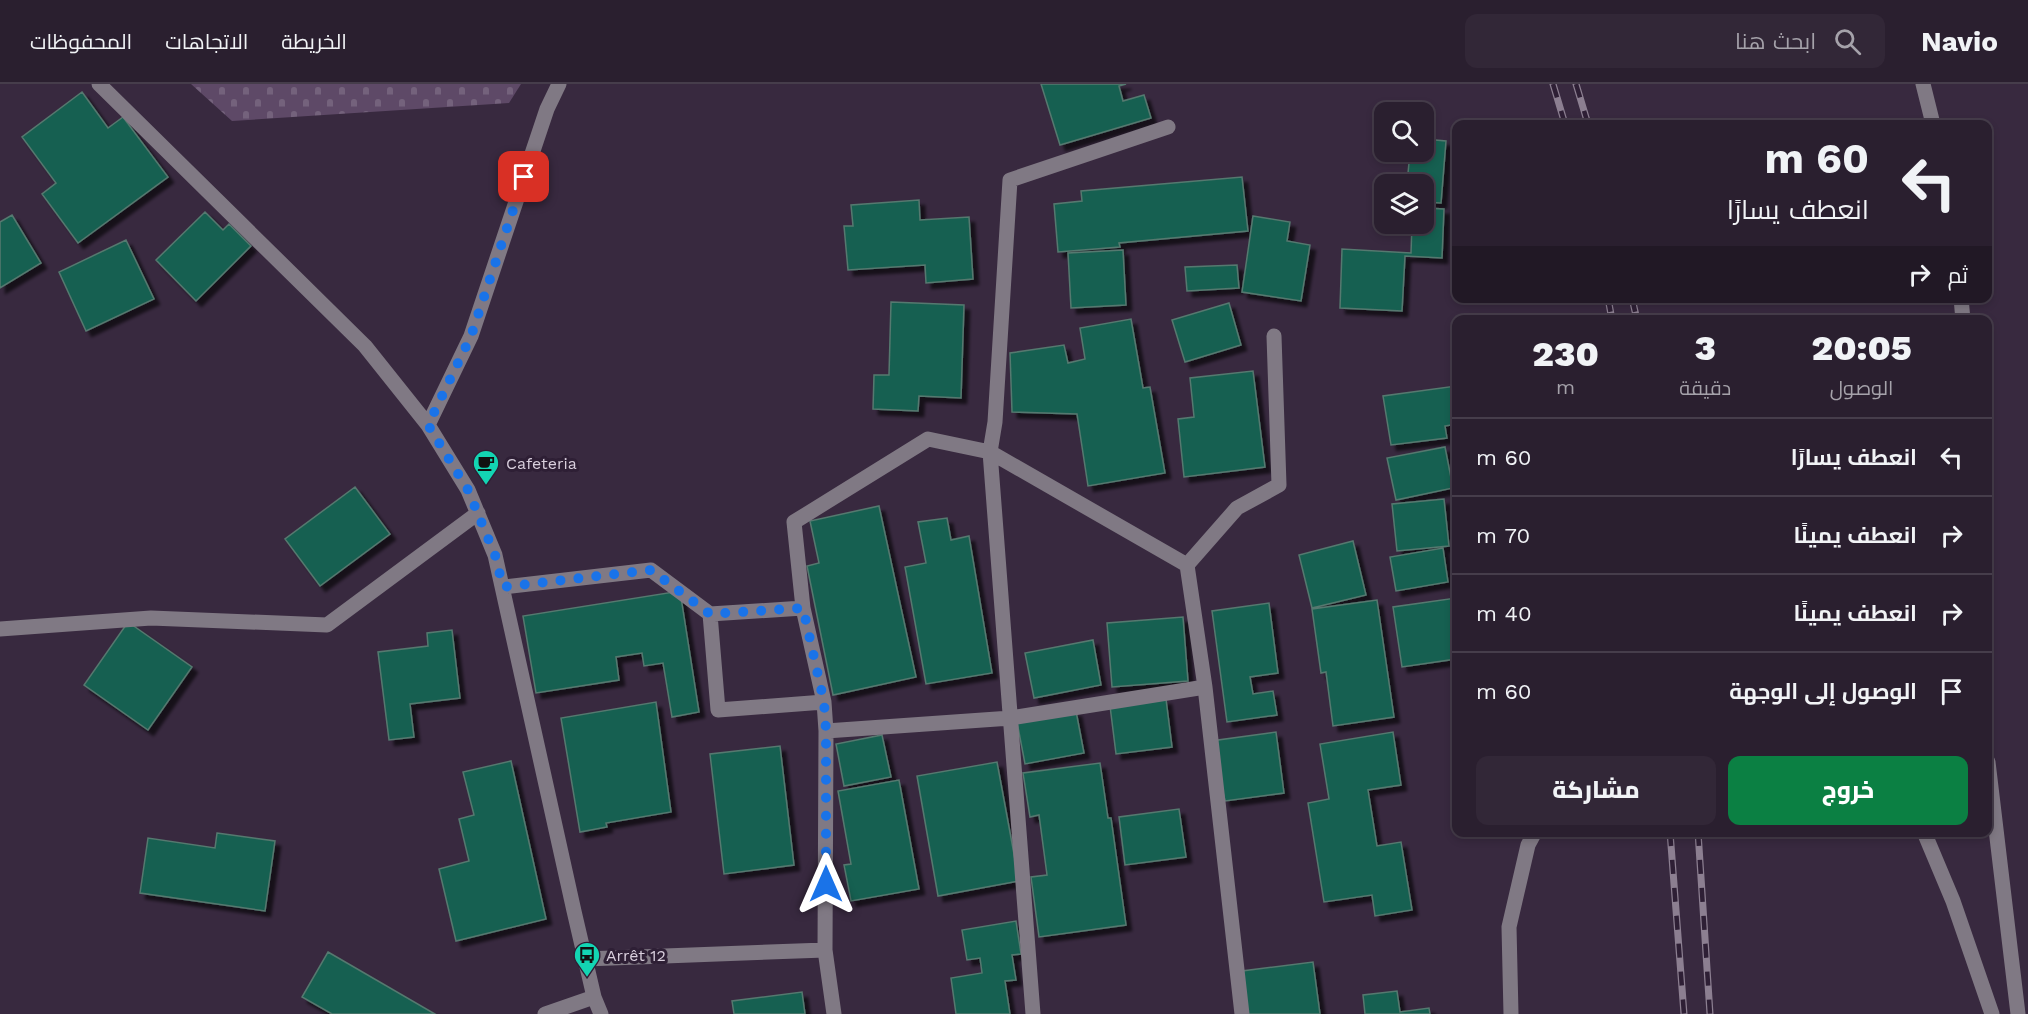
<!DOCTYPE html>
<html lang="ar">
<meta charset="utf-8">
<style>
:root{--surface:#2a1f2f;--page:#322737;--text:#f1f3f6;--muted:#a5a2aa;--line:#463d4b;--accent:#0b8043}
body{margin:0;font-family:"Work Sans",Cairo,sans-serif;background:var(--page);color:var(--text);direction:rtl;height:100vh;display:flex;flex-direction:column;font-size:22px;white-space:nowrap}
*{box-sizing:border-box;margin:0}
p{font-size:20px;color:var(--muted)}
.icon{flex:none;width:33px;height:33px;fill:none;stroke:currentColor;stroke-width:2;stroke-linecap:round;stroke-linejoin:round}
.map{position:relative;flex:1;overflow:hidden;direction:ltr}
.details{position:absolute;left:1452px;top:231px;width:540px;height:522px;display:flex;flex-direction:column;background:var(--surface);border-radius:12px;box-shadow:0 3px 9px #0003,0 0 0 2px var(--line);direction:rtl}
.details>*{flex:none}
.top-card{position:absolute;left:1452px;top:36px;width:540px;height:183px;border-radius:12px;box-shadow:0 3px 9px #0003,0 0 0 2px var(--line);direction:rtl;background:#2a1f2f;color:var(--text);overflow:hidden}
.tools{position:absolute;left:1374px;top:18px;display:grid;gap:12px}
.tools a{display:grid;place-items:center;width:60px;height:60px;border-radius:12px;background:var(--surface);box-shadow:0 3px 9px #0003,0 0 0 2px var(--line);font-size:30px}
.pin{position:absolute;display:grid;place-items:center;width:51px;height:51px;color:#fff;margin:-26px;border-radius:12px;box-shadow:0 3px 9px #0006}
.me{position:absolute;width:66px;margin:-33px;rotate:0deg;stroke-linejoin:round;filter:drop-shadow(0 0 4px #0008)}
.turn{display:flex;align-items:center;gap:21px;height:126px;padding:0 24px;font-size:27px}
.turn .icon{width:78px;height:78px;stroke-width:2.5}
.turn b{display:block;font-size:42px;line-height:51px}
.then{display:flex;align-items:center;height:57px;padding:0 24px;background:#0003;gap:12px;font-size:22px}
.eta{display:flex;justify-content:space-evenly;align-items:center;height:102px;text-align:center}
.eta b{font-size:36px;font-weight:800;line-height:42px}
.cta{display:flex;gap:12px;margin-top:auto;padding:12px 24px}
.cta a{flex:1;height:69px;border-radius:12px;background:var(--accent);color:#fff;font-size:24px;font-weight:800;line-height:69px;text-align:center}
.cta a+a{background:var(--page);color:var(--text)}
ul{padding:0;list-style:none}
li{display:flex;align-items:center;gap:18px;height:78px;padding:0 24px;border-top:2px solid var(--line)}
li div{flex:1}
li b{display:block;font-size:22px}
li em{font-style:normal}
header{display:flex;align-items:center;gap:36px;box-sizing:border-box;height:84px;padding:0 30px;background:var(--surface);border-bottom:2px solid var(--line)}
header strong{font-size:28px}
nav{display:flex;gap:33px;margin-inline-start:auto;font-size:21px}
.search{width:420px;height:54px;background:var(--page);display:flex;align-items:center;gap:15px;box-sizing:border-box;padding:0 21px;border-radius:12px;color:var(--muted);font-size:22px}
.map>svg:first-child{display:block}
</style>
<header>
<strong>Navio</strong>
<div class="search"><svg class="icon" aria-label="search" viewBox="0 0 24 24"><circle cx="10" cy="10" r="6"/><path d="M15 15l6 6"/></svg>ابحث هنا</div>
<nav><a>الخريطة</a><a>الاتجاهات</a><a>المحفوظات</a></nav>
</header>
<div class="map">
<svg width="2028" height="930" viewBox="0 0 2028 930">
<defs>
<pattern id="cemetery-stones" width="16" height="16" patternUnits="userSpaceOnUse" patternTransform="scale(1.5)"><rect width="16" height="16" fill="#5e4967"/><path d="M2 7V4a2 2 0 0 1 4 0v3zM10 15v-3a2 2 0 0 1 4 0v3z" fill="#74627c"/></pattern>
<filter id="shadow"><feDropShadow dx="5.5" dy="5.5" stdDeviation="1.5" flood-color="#0009"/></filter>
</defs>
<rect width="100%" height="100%" fill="#38293f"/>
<path fill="url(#cemetery-stones)" d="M191,0H521L509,19L232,37Z"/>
<path fill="#196051" stroke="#55796f" stroke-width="1.5" filter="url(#shadow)" d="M1041,0H1126L1119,2L1123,17L1144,11L1151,34L1060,61Z
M82,8L108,44L123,33L168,93L78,159L42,110L56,99L22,53Z
M1424,55L1446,57L1441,119L1424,118V100H1407L1410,68H1424Z
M1242,93L1248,147L1119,159L1120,163L1058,168L1054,120L1082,117L1081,107Z
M919,116L920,136L969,133L973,195L926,199L925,181L848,186L844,142H853L851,121Z
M1424,124L1444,125L1442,174L1405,172L1402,227L1340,224L1342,165L1411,169L1412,140H1397H1424Z
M205,128L223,146L229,140L251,162L196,217L156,176Z
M12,131L41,179L0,204V138Z
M1253,132L1290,138L1287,157L1310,161L1301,217L1242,208Z
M126,156L154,215L86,247L59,188Z
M1123,166L1126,221L1071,224L1068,169Z
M1237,181L1239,204L1187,207L1185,183Z
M891,218L964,221L961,314L919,312L918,327L873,325L874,291H889Z
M1229,219L1241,261L1185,278L1172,236Z
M1131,235L1143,304L1150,303L1165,389L1088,402L1077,330L1012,328L1010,269L1064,261L1068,279L1085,275L1080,244Z
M1253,287L1265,383L1184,393L1178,335L1194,333L1190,294Z
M1456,302V340L1445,342L1447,354L1391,361L1383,312Z
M1445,363L1453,404L1396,416L1387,374Z
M355,403L390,450L320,502L285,455Z
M1444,415L1449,462L1397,467L1392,420Z
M879,422L916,593L833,611L807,482L819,479L810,437Z
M947,434L951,456L969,452L992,589L926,600L905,483L926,479L918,438Z
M1353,457L1366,511L1312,524L1299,471Z
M1443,464L1448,498L1396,507L1390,473Z
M680,507L699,628L672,633L663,579L644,582L642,569L616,573L619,596L536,609L523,532Z
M1456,514V575L1402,583L1393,523Z
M1377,516L1394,633L1333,642L1326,588L1321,589L1312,525Z
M1269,519L1278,589L1250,593L1253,610L1273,607L1277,631L1227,638L1212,527Z
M1183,533L1188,597L1112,603L1107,539Z
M128,538L192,583L148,646L84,601Z
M452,546L460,614L410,620L414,653L389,656L378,568L428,562L427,549Z
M1093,556L1101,601L1034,614L1025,569Z
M1166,615L1172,663L1116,670L1110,622Z
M656,618L671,728L606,739L607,743L580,748L561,634Z
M1076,627L1084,669L1025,680L1017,638Z
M1276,648L1284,709L1225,717L1211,657Z
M1393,648L1401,701L1368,706L1377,762L1401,758L1412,826L1375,832L1372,811L1324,818L1308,719L1329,715L1320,660Z
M882,651L891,693L844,702L836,660Z
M780,662L794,781L724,790L710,670Z
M511,677L546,835L456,857L439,785L469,777L459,735L474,731L463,688Z
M997,678L1019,797L938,812L917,692Z
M1100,679L1108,734H1111L1126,841L1039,853L1031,793L1047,791L1039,731L1030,733L1023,689Z
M899,696L919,805L851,817L844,781L851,780L838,707Z
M1179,725L1186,773L1125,781L1119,733Z
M217,749L275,757L265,827L140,809L148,754L215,764Z
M1016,837L1021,870L1012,871L1016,896L1005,897L1010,930H956L951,894L982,889L980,874L967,876L962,846Z
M328,868L435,930H332L302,913Z
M1313,878L1320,930H1247L1242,887Z
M1397,907L1400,928L1429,924L1430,930H1365L1363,911Z
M802,908L805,930H734L732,917Z"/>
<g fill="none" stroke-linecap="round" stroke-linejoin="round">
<path stroke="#807984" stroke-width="15" d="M99,0L365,262L428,341L468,406L495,471L574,827L594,913L601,930
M1923,0L1933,40
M1961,214L1963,236
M428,341L471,252L547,25L559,0
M1187,481L1237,424L1279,401L1274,252
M503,503L651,486L710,530
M803,524L710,530L718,626L824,618
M0,545L151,534L327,541L478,429
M826,647L1011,634L1205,603
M1988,678L2018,930
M1924,748L1953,817L1992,930
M585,875L825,866
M545,930L594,913
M834,930L825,866L826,647L824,618L803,524L794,438L928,355L990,368L1187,481L1205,603L1242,930
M1033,930L990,368L995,338L1010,96L1168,43
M1511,930L1509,843L1528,761L1535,748"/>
<g stroke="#8c7f91" stroke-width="7">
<path id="rail" d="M1553,0L1565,40
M1576,0L1588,40
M1608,214L1612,236
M1632,214L1637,236
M1670,748L1684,930
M1698,748L1710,930"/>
</g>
<use href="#rail" stroke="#2e1f35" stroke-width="4.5" stroke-dasharray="14" stroke-linecap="butt"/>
</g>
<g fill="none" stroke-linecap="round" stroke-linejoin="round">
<path stroke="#1a73e8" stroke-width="10" stroke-dasharray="0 18" d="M524,93L471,252L428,341L468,406L495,471L503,503L651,486L710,530L803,524L824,618L826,647V800"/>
</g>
<defs>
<g id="cafe-pin" transform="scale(1.35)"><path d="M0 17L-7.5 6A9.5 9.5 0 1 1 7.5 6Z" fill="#13d5b3" stroke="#2e1f35"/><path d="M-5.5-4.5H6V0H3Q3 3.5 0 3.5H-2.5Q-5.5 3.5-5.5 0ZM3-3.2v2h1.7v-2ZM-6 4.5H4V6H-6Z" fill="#111"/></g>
<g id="bus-pin" transform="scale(1.35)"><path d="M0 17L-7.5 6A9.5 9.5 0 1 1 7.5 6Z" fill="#13d5b3" stroke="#2e1f35"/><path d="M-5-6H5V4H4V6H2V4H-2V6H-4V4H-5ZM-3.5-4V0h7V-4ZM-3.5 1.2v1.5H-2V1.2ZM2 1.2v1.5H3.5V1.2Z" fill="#111"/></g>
</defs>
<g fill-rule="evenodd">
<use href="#cafe-pin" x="486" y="379"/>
<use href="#bus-pin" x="587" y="871"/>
</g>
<g text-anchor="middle" stroke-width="6" stroke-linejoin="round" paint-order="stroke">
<g font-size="16" fill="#d9cfdd" stroke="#2e1f35" text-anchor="start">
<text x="506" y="385">Cafeteria</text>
<text x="606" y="877">Arrêt 12</text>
</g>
</g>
</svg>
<div class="tools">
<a><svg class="icon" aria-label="search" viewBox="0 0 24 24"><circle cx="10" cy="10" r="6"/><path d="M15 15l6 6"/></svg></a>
<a><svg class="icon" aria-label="layers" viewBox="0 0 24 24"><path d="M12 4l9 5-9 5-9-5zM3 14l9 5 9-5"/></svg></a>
</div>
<div class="pin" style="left:524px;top:93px;background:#d93025"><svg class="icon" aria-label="arrive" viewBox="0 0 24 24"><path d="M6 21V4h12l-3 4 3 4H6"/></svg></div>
<svg class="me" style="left:826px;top:800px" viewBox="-20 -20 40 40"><path d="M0-17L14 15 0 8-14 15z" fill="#1a73e8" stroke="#fff" stroke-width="4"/></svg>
<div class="top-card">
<div class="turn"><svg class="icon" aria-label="left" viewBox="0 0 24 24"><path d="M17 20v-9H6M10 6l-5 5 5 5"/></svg><div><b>60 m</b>انعطف يسارًا</div></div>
<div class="then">ثم<svg class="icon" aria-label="right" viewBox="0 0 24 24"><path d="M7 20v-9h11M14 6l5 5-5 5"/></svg></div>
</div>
<section class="details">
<div class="eta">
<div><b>20:05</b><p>الوصول</p></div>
<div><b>3</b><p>دقيقة</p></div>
<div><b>230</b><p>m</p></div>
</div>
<ul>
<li><svg class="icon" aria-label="left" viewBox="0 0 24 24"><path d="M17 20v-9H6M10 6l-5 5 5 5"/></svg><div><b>انعطف يسارًا</b></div><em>60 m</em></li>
<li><svg class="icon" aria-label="right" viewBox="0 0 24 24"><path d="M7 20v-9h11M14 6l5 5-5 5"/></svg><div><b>انعطف يمينًا</b></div><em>70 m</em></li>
<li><svg class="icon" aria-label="right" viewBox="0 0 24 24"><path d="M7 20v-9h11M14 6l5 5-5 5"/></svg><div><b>انعطف يمينًا</b></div><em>40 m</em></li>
<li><svg class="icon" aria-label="arrive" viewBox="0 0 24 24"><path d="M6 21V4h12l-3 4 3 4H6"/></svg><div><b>الوصول إلى الوجهة</b></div><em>60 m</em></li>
</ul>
<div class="cta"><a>خروج</a><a>مشاركة</a></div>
</section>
</div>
